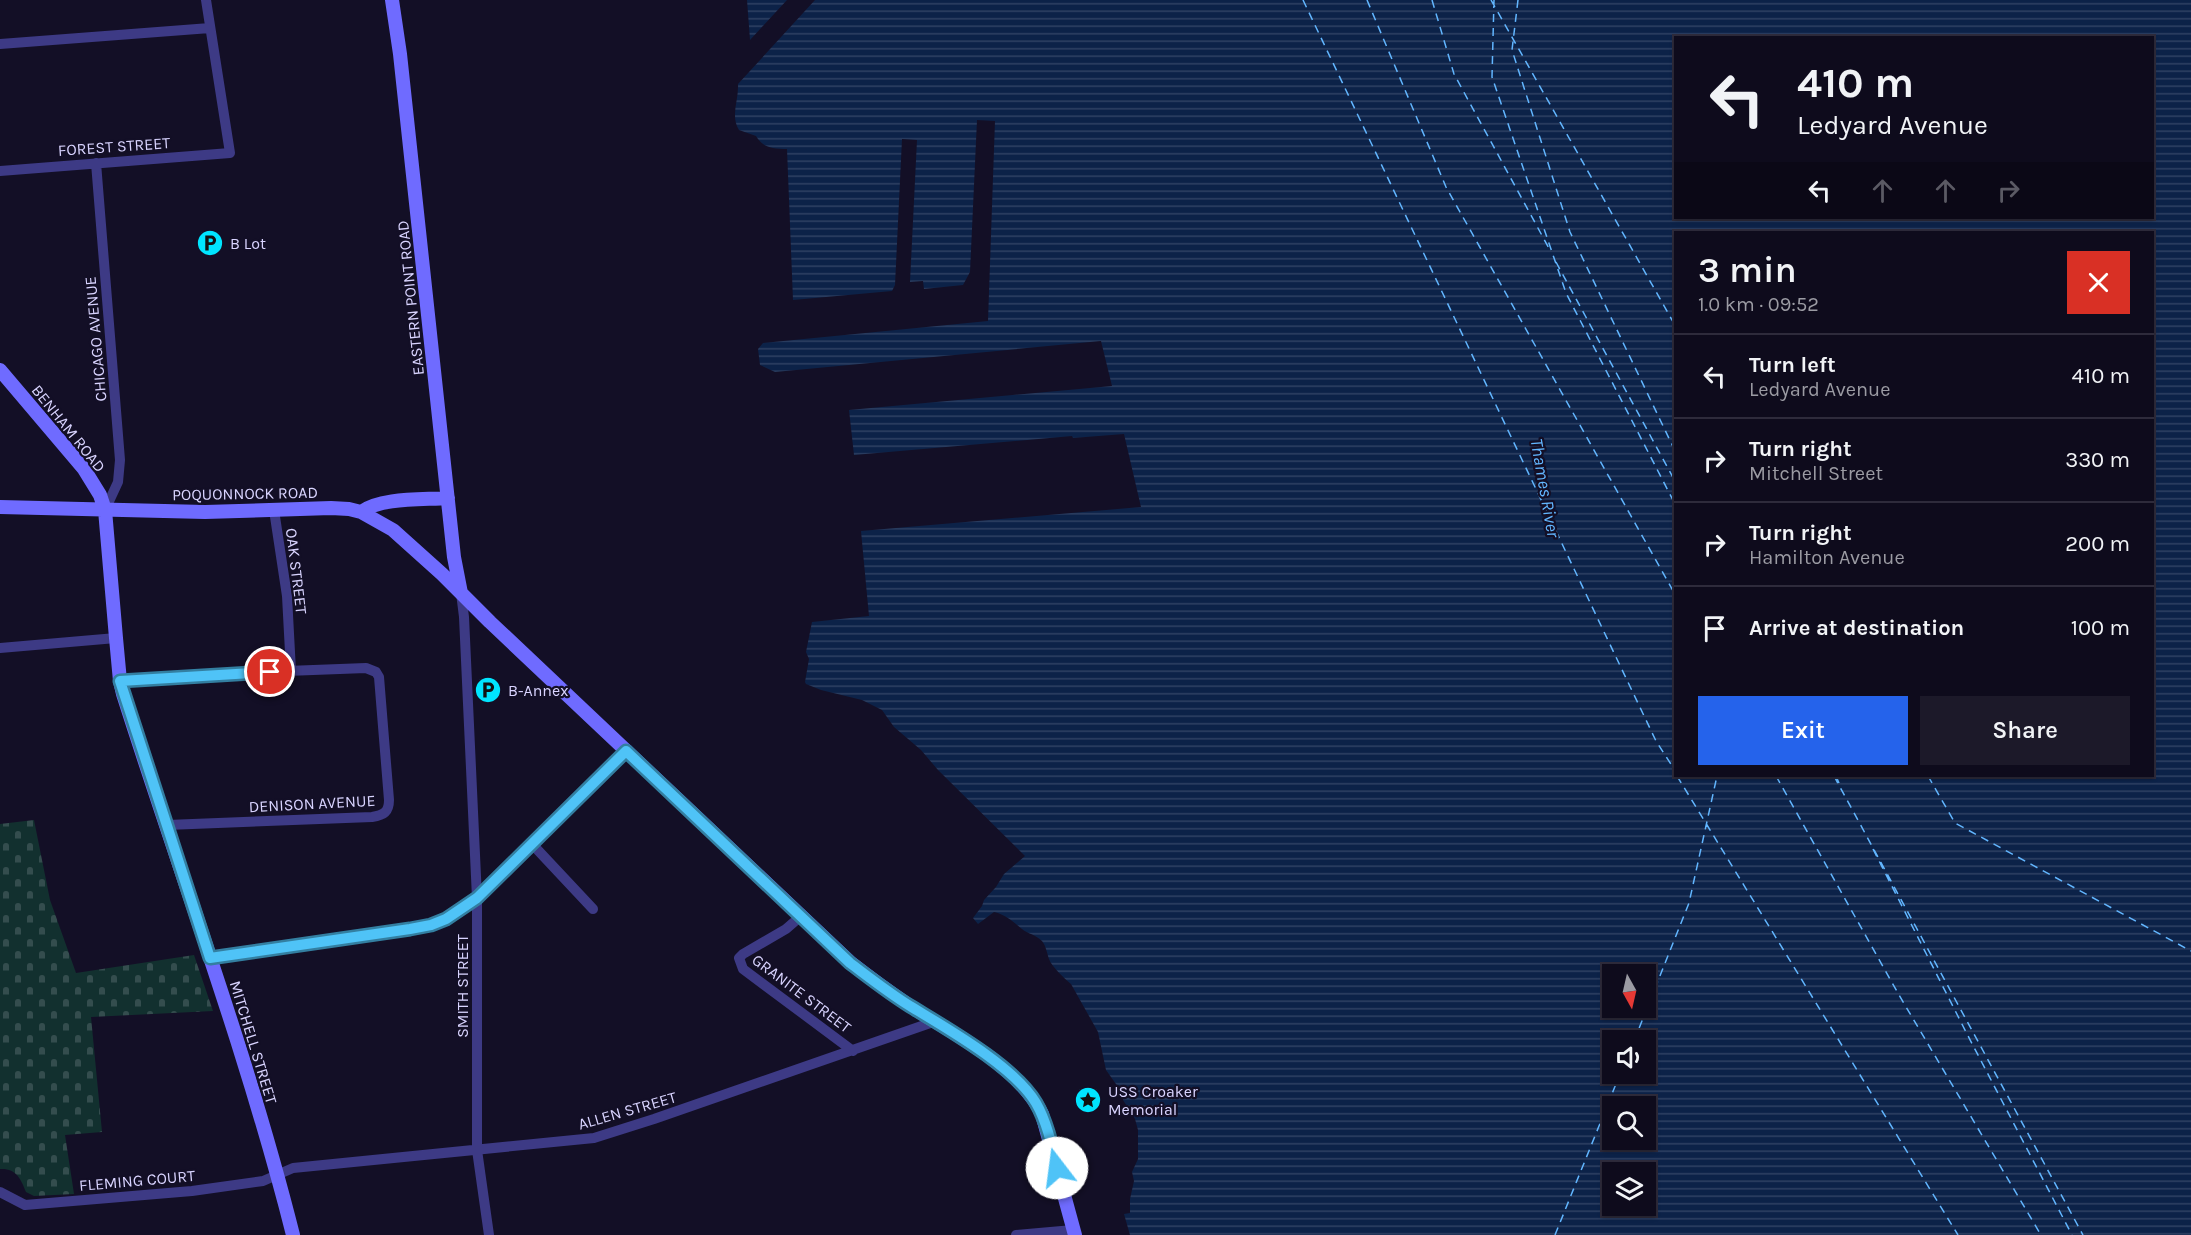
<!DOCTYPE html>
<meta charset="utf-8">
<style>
:root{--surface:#0e0b1c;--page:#1c1929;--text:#f1f3f6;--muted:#9b9ba3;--line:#2e2b3b;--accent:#2563eb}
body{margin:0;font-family:Karla,sans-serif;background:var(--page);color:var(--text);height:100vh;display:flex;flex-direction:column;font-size:22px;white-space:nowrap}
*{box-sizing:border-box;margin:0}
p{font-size:20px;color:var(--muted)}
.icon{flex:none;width:33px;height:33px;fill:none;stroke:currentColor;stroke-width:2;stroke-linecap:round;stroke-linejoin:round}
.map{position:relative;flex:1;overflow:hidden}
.side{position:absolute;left:1674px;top:231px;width:480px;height:546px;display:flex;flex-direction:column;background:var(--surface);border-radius:0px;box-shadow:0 2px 4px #0004,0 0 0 2px var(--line)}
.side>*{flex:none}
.hud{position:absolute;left:1674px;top:36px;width:480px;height:183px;border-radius:0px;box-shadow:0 2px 4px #0004,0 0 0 2px var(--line);background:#0e0b1c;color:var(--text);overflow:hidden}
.needle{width:39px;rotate:172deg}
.fabs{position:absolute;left:1602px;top:964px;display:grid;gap:12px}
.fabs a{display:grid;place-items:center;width:54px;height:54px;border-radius:0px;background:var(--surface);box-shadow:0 2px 4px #0004,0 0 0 2px var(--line);font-size:30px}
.pin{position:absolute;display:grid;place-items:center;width:51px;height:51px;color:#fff;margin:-26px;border:3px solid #fff;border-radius:50%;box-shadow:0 2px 6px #0007}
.me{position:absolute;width:66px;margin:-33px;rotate:345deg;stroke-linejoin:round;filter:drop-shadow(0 0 4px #0008)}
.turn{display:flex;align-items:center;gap:21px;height:126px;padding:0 24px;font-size:27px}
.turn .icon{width:78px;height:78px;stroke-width:2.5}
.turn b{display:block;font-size:42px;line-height:51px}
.lanes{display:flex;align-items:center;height:57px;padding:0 24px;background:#0003;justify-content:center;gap:30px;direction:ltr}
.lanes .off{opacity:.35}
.round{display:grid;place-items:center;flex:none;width:63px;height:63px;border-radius:0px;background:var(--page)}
.summary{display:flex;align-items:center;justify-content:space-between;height:102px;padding:0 24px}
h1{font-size:36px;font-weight:600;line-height:45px}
.action{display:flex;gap:12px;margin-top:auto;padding:12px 24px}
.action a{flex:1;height:69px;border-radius:0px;background:var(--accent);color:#fff;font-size:24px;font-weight:600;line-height:69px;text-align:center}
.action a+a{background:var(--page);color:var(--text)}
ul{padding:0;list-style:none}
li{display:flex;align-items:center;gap:18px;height:84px;padding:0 24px;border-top:2px solid var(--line)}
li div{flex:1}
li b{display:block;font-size:22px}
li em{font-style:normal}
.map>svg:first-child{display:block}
</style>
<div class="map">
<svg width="2191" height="1235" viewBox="0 0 2191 1235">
<defs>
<pattern id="cemetery-stones" width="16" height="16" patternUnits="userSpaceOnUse" patternTransform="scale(1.5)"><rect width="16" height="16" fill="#12302f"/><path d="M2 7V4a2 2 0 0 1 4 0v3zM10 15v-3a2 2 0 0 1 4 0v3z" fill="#344d4e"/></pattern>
<pattern id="water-rules" width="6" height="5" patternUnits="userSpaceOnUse" patternTransform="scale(1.5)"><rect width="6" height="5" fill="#0c2248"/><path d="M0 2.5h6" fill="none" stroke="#2f4163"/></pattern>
</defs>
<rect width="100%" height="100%" fill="#130f26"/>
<path fill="url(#cemetery-stones)" d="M34,820L50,900L76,973L194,955L213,1011L91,1017L102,1132L65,1135L74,1194L34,1196L26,1192C21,1179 16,1168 0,1169V824Z"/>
<path fill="url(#water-rules)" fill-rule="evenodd" d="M747,0H787L750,40Z
M815,0H2191V1235H1130L1124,1214L1130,1213V1199L1134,1181L1132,1172L1138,1159V1130L1135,1119L1123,1100V1094L1106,1070L1098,1032L1071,984C1064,978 1052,967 1049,959C1047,953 1046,946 1042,941C1035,934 1028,934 1022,929C1013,922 1007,915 994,912L978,924L973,918L982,906L984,900L996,887L1004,874L1025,856L938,770L921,750L894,727L882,710L862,700L821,690L806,684L805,682L809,659L806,652L812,622L869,616L861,531L1141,507L1124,434L1073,438L1072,436L854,455L849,410L1112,386L1101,341L775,372L760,365L758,349L763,343L988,321L995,121L977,120L970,272L963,285L924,289L923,281L910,282L917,140L902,139L895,285L892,291L793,300L787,149C773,149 763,148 756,136L739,130C730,116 739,100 738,84ZM1676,38H2152V218H1676ZM1676,232H2152V776H1676ZM1612,975H1646V1008H1612ZM1612,1041H1646V1074H1612ZM1612,1107H1646V1140H1612ZM1612,1173H1646V1206H1612Z"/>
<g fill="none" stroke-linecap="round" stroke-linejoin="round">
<path stroke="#62b6ff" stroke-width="1.5" stroke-dasharray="8 6" stroke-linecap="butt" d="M1303,0L1656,741L1676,772
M1367,0L1446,187L1676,596
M1432,0L1454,74L1551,252
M1491,0L1676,327
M1494,0L1492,77L1566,293L1676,506
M1518,0L1512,50L1570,232L1676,453
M1556,262L1676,483
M1677,776L1958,1235
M1776,776L1899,995L2041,1235
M1834,776L2083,1235
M1836,776L1839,783
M1928,776L1955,823L2191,951
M1873,849L1967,1034L2072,1235
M1634,1041L1689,903L1717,776
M1555,1235L1620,1074"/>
<path stroke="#3d3a85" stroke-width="10" d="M0,44L210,28
M96,163L120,460L118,482L105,510
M0,171L230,153L206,0
M274,510L287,596L291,671
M461,593L464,617L477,898V1150L489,1235
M0,648L116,638
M120,681L208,674L366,668L376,672L379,677L389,800C389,812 384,815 372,817L167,825
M533,845L593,909
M801,916L786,929L743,954L739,958L743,969L853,1051
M210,958L410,929L431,925L446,919L477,898L626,751
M0,1192L25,1205L192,1191L263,1181L293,1168L594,1138L654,1119L936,1021
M1016,1235L1073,1230"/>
<path stroke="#6f6bff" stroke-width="14" d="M392,0L400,54L454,557L461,593
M0,370L84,469L100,495L105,510L116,638L120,681L123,694C180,874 247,1052 293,1235
M0,507L205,512L331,508L349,509L361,512L393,530L442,574L490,622L851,963C869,977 888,991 907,1004C950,1032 1019,1066 1042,1114L1075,1235
M361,512C381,497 424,500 448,498"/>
</g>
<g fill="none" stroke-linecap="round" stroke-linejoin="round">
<g stroke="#337fa1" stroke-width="15">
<path id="route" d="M270,672L120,681L210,958L410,929L431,925L446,919L477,898L626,751L850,963C870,978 889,993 910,1006C946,1028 1014,1066 1036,1103C1047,1122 1052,1146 1057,1168"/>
</g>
<use href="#route" stroke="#4fc3f7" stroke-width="10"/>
</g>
<defs>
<g id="parking-disc" transform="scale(1.35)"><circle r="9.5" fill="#00e5ff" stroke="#130f26"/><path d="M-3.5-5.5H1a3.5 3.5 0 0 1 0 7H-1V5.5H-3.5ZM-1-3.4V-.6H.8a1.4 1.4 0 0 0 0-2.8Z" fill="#111"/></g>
<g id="sight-disc" transform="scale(1.35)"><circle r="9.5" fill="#00e5ff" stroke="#130f26"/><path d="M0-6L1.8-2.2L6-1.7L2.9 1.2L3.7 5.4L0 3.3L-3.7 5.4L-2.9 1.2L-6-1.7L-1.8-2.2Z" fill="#111"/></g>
</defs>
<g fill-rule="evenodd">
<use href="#parking-disc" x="210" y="243"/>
<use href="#parking-disc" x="488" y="690"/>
<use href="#sight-disc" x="1088" y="1100"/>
</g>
<g text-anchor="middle" stroke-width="4.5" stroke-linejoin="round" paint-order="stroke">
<g font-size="16" fill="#d9d4ff" stroke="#130f26">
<text transform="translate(114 146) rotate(-4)" y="6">FOREST STREET</text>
<text transform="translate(410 298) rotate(-96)" y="6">EASTERN POINT ROAD</text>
<text transform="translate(95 339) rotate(-95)" y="6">CHICAGO AVENUE</text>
<text transform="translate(69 428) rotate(51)" y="6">BENHAM ROAD</text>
<text transform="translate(245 493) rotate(-1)" y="6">POQUONNOCK ROAD</text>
<text transform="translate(297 571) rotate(83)" y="6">OAK STREET</text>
<text transform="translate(312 803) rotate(-3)" y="6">DENISON AVENUE</text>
<text transform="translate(462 986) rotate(-90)" y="6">SMITH STREET</text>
<text transform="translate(802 993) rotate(37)" y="6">GRANITE STREET</text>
<text transform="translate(254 1042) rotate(73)" y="6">MITCHELL STREET</text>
<text transform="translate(627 1110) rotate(-16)" y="6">ALLEN STREET</text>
<text transform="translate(137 1180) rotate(-5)" y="6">FLEMING COURT</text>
</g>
<g font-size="16" fill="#d9d4ff" stroke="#130f26" text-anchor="start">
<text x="230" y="249">B Lot</text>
<text x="508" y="696">B-Annex</text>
<text x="1108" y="1097">USS Croaker<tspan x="1108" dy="18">Memorial</tspan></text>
</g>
<g font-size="18" font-style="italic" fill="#62b6ff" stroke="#130f26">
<text transform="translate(1545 488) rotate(80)" y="6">Thames River</text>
</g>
</g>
</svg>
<div class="fabs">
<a><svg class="needle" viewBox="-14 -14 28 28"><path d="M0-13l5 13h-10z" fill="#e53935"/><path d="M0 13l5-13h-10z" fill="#9b9ba3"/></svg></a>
<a><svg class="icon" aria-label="sound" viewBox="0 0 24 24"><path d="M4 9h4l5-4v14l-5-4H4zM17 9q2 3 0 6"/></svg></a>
<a><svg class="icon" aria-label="search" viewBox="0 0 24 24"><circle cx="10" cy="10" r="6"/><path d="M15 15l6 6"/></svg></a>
<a><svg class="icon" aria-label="layers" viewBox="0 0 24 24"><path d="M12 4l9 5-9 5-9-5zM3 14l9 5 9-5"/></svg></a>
</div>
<div class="pin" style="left:270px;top:672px;background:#d93025"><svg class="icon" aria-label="arrive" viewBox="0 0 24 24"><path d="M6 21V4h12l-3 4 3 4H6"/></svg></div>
<svg class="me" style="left:1057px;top:1168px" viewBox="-20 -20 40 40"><circle r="19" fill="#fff"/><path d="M0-13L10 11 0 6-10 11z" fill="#4fc3f7"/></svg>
<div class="hud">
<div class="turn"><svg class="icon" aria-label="left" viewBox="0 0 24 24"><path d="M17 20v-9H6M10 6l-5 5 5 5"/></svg><div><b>410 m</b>Ledyard Avenue</div></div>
<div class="lanes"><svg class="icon" aria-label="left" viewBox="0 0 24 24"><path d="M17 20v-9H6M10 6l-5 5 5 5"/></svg><svg class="icon off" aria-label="ahead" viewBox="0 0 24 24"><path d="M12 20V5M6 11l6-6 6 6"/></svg><svg class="icon off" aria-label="ahead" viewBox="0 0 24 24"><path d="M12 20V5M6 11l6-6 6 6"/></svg><svg class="icon off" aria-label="right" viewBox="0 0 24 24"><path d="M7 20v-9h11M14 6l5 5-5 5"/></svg></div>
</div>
<section class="side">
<div class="summary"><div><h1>3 min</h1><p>1.0 km · 09:52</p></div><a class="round" style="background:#d93025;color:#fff"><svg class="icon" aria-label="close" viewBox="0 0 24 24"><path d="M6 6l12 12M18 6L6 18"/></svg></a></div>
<ul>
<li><svg class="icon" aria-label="left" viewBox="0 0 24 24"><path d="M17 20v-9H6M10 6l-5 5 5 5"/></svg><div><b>Turn left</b><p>Ledyard Avenue</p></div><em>410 m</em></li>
<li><svg class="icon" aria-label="right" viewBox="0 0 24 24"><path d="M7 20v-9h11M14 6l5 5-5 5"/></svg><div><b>Turn right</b><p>Mitchell Street</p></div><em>330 m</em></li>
<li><svg class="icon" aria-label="right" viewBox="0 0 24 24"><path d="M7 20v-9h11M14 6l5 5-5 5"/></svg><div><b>Turn right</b><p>Hamilton Avenue</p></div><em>200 m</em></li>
<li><svg class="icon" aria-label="arrive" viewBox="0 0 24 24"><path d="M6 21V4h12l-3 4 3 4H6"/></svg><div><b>Arrive at destination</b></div><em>100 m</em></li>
</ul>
<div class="action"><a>Exit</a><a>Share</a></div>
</section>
</div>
